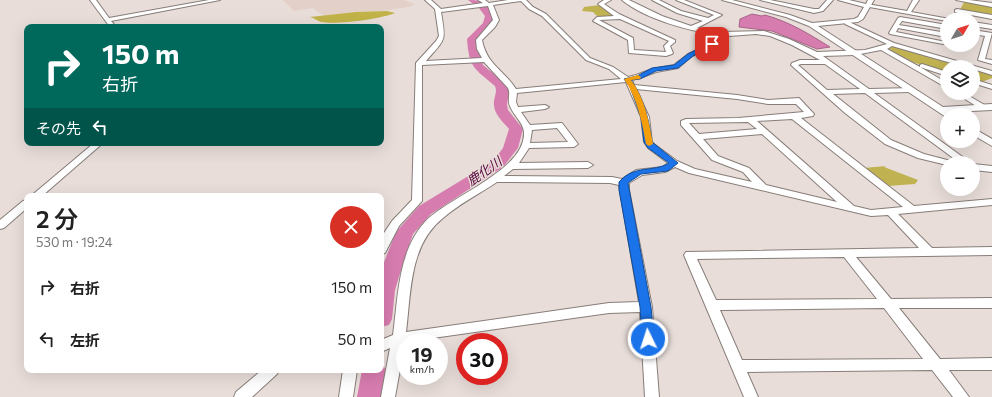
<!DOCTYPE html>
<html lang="ja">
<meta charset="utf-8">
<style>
:root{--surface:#fff;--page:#f2f2f2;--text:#222;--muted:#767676}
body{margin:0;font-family:Commissioner,"Noto Sans JP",sans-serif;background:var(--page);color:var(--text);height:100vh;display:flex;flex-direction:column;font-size:15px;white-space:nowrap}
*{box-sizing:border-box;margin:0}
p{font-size:13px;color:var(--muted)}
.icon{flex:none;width:22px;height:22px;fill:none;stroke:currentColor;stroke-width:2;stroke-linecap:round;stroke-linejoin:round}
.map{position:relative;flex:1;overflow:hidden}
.details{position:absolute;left:24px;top:193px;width:360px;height:180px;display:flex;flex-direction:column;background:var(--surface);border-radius:8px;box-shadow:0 4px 16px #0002}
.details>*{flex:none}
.hud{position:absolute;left:24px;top:24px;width:360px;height:122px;border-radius:8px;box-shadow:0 4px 16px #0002;background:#00695c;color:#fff;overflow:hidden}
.needle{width:26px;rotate:51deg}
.controls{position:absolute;left:940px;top:12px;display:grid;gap:8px}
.controls a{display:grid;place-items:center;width:40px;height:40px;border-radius:50%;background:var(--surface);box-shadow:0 4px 16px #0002;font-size:20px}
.speed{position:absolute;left:396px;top:333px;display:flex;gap:8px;font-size:20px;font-weight:700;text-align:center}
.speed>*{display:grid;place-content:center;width:52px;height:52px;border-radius:50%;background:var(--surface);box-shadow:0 4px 16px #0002;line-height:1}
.speed small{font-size:10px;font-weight:400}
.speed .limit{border:6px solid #d22;background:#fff;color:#111}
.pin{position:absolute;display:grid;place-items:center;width:34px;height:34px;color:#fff;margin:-17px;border-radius:8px;box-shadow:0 2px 6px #0006}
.me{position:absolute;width:44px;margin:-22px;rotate:356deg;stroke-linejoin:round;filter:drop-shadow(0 0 3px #0008)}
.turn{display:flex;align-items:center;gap:14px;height:84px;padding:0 12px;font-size:18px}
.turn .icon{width:52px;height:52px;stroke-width:2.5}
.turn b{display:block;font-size:28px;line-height:34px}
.then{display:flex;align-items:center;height:38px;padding:0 12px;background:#0003;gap:8px;font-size:15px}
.round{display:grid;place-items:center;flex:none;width:42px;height:42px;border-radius:21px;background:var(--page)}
.head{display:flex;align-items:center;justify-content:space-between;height:68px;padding:0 12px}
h1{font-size:24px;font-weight:600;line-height:30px}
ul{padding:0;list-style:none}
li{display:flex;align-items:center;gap:12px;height:52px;padding:0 12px}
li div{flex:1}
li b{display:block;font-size:15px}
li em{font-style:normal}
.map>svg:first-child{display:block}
</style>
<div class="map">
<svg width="992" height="397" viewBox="0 0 992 397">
<rect width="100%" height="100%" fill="#e8ddd9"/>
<path fill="#e3d1c9" d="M283,0H404L415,4L409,7L382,11L356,12L324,16L313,8L294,11Z"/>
<path fill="#c0b250" d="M964,2L992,6V16L960,10Z
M600,5L615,16L598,17L593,12L582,11L584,7Z
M892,47H896L966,67H947V72L912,62L890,50L889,48Z
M973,69L992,74V78L982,82L973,80Z
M886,166L884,167L918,180L915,184L888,186L864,168Z"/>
<path fill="#c2b348" d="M387,11L395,13C381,19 336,25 321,22C318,21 314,18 310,17L356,12Z"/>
<path fill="#d77caf" stroke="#a66588" d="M752,14L762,16L765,15C790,22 809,34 830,47L817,49L772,31L739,27L740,19Z"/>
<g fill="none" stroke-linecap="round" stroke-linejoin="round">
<path fill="#d77caf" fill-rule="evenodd" d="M468,0C472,0 477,0 480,1C489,4 497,14 493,23C490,30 482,34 477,39L478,50L483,65L507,85L509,91L507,105L508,110L523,129L518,148L503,167L431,214L413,234L405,257L395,290L392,319L389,325L381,327V270L396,232L419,206L493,161L503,148L509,129C504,123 494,114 494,105C493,98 498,93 495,86C475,69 469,68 467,39L483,23L485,16L479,8Z
M381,362L386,370L383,397H357L362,370H381Z"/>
<g stroke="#877d79" stroke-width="2">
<path id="minor" d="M90,0H96L109,18L209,0H220L111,21L116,27H110Z
M425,0H431L441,9L483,3L478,0H485L489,3L508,0H526L533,7L546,14L590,58L613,67L628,77L636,75L652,69L674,65L688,54L706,46L721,36C691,31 646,20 622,0H629L662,16L691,26L703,21L677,13L652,0H659L681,11L708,18L714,15L676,0H684L722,15L697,28L722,32L764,31L789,39L817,52L865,50L887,44L845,24V22L847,21L894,43L992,71V75L973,69V67H965L892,46L887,49L920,67V65L922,64L947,72V76L920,67L947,83V88L881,50L855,55L823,56L869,89L913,88L914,90L910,92L874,93L971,163H960L865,93L833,94L891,140L924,154L951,161L953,163H947V165L918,158L885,144L845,113L791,65L792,63L800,60H820L792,45L770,36L756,34L729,36L710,48L692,56L678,68L656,72L640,78L632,80L634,85L737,95L768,100L799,98L814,114L813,116L801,118L914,206L992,199V205L898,214L932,248L992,247V255L856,257L891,299L992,298V308H899L940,359L992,358V370H949L969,397H953L932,370L747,372L758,397H744L684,255L686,252L919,248L888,215L871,216L689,173L675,167L665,172L642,175L629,183V190L652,307L659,397H645L640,312L609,313L405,342L395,397H381L390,348L381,352V340L393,335C398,298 398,252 424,223C447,197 526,171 524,132C523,122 513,115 510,106C507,100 511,94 508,88L484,62L422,65V201L399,226L385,253L381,254L382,236L392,221L412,200L416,63L436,41L439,36L435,9ZM521,1L529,9L542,16L586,60L609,69L621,79L516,89C503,69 487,65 482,40L495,27L499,20L493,5ZM488,6L493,20L476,40L477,49L482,58L426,61C446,38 446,42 441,12ZM801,64H825L860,89L827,90L798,65ZM626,82L641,117L644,142L648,148L668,163L663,167L636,170L622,179L612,177L504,176L513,169L588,168L593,165L588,162L519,163L529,148L574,147L578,144L562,123L530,125L521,112L545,109L549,107L545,105L518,107L516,102L517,93ZM636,89L737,99L768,104H796L804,112L738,118L686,119L681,121V125L712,160L743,172L752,182L695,169L677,161L654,144L652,142L649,117ZM792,119L903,207L871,210L854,206L757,121ZM748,122L757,129L699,134L689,123ZM557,128L568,142L530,143L532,130ZM762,134L837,202L766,185L749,168L718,156L703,139ZM497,182L610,183L619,185L639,302L609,303L406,332C411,293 409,245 443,218C459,204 479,194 497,182ZM844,257L877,299L716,300L697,259ZM884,308L923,359L742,360L720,310Z
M604,0H611L604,4L619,14L675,40V42L670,46L673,53L672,54L666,56L629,53L628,40L593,21L597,17L614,16L598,4ZM620,19L669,41L664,46L666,52L634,50L633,38L599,20Z
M760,0H770L814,9H819L827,0H833L823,11L814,13Z
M913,0H919L911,12L950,19H947V21L864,6L867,4L907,11Z
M956,0H969L992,3V7Z
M957,9L992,15V19L955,12V10Z
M900,17L947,25V29L902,21L899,25L947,33L946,37L898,28L896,32L946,42L943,44L890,34L889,33L898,18Z
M973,22L992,25V29L973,26Z
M973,30L992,33L985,59L992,60V64L978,60L985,36L973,34Z
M973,79L992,85V89L973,83Z
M955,93H964L988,107L984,109H981Z
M94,143H103L42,196H31Z
M973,164L992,166V172L973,170Z
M27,200V208L4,228L0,229V220L23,201Z
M262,370H279L277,374L252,397H234L236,392Z
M343,370H357L353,397H339Z"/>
</g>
<g stroke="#877d79" stroke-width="2">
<path id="tertiary" d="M722,0H732L790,15L812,23L854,19L858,17L864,7L838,0H849L866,4L868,0H874L863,19L858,22L818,26L943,107L992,104V110L951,112L954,115H947V117H946L809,26L786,17Z
M973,128L992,139V146L973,135Z"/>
</g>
<use href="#minor" fill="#fff" fill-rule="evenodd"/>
<use href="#tertiary" fill="#fff" fill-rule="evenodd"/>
</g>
<path fill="#1a73e8" stroke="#114b97" d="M710,43L714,44L693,56L678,68L656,71L640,79L631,80C644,98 649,120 652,142L678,163L668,171L641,174L628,183L651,307L654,339L652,342L648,344L643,342L642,339L640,307L619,190V182C635,164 652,173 669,163L648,148L644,142L641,117L630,87L624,79L637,76L652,68L674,65L688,54Z"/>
<path fill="#f59e0b" d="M638,75L641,77L640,79L631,80C645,98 649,122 653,144L649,146L646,144C642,121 637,98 624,79Z"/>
<g text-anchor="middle" stroke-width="3" stroke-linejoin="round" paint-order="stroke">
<g font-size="13" font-style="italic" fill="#55003a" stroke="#e8ddd9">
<text transform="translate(484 171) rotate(-35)" y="5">鹿化川</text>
</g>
</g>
</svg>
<div class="controls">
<a><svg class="needle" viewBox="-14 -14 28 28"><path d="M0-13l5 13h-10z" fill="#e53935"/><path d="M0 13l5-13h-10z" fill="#767676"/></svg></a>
<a><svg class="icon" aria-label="layers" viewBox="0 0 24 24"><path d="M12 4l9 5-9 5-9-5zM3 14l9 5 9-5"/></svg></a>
<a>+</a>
<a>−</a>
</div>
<div class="speed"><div>19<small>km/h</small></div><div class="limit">30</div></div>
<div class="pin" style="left:712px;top:44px;background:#d93025"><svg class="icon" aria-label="arrive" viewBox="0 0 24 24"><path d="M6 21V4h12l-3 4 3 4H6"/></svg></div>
<svg class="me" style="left:648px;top:339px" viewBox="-20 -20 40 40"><circle r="17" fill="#1a73e8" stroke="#fff" stroke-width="3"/><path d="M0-11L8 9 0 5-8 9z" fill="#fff"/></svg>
<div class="hud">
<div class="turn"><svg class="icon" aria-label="right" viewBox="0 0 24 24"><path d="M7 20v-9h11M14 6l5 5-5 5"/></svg><div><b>150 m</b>右折</div></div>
<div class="then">その先<svg class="icon" aria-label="left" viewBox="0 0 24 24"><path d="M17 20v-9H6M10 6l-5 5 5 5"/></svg></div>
</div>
<section class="details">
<div class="head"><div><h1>2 分</h1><p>530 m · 19:24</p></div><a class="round" style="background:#d93025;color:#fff"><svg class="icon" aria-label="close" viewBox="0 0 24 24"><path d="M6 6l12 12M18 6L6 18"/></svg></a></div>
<ul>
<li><svg class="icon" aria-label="right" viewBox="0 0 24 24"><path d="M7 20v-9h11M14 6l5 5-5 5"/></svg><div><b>右折</b></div><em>150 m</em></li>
<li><svg class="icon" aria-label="left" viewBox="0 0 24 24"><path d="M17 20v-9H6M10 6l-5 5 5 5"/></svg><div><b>左折</b></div><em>50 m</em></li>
</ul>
</section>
</div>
